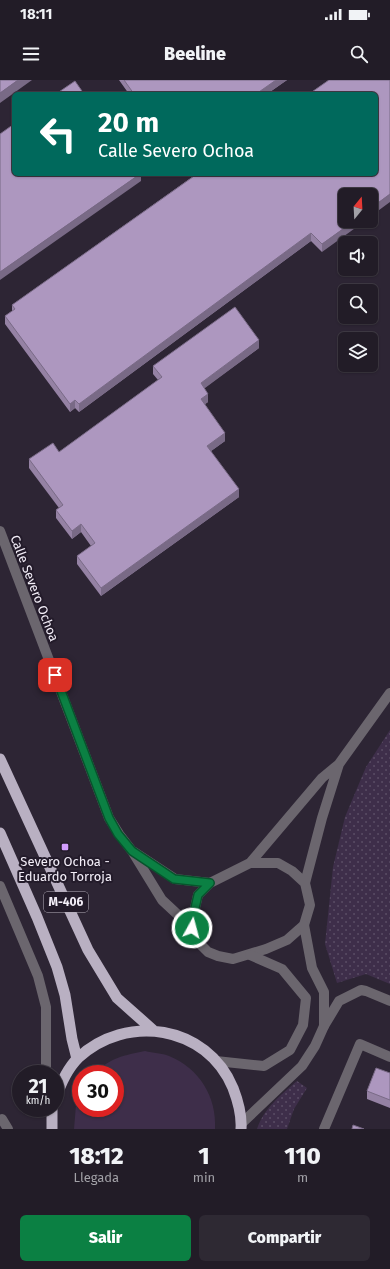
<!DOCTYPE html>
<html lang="es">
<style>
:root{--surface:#221c27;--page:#2e2933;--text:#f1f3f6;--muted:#a2a1a7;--line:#3f3a44;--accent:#0b8043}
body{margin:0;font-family:"Fira Sans",sans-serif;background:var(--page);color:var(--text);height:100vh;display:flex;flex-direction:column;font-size:15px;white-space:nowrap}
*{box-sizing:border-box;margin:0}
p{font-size:13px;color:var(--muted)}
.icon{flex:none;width:22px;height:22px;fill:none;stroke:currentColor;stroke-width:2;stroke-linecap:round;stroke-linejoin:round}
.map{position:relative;height:1049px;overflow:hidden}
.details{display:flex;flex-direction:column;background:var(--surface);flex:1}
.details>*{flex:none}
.guide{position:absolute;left:12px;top:12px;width:366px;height:84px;border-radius:6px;box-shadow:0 1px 3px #0004,0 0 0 1px var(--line);background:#00695c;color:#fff;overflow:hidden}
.needle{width:26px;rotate:18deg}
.tools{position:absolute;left:338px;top:108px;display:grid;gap:8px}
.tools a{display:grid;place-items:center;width:40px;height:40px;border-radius:6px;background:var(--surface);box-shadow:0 1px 3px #0004,0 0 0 1px var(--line);font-size:20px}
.speed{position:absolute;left:12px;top:985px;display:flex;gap:8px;font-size:20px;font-weight:700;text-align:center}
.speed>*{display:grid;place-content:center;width:52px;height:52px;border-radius:50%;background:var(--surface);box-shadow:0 1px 3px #0004,0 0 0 1px var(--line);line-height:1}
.speed small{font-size:10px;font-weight:400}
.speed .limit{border:6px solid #d22;background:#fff;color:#111}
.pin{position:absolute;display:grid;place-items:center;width:34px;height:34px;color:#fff;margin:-17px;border-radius:8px;box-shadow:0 2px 6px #0006}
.me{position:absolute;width:44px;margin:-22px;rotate:7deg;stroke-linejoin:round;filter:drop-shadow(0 0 3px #0008)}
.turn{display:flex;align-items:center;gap:14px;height:84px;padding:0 20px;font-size:18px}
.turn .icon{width:52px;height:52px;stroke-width:2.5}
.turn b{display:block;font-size:28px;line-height:34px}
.eta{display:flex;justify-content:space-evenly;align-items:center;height:68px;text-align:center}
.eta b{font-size:24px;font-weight:800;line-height:28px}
.cta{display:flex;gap:8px;margin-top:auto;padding:8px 20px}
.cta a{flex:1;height:46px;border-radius:6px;background:var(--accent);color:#fff;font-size:16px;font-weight:800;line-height:46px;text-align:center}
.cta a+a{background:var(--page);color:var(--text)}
.status{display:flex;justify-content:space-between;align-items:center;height:28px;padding:0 20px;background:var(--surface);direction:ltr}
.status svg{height:11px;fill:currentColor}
header{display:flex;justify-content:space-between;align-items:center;height:52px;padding:0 20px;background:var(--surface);font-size:18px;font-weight:800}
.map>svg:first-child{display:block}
</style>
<div class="status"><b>18:11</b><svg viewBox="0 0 49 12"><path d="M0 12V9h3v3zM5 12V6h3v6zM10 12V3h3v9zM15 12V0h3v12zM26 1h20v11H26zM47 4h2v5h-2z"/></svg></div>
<header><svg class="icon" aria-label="menu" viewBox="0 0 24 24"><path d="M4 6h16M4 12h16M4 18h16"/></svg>Beeline<svg class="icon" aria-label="search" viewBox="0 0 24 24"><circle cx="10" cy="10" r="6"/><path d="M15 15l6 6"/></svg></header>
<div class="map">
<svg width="390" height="1049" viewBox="0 0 390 1049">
<defs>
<pattern id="grass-dots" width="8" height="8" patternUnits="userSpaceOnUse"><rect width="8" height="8" fill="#3e2e4a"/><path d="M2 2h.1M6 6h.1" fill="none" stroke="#5a4d65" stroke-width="1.8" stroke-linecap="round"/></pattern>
</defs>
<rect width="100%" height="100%" fill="#2d2534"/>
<path fill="url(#grass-dots)" d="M390,650V904L366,894L337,903L325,864L333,787L345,737L366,687Z
M297,1001L307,1008L294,1029L287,1049H257C264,1028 281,1015 297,1001Z"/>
<path fill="#3e2e4a" d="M145,971C153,973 162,973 169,976C199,988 217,1017 215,1049H74L76,1025L81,1013V1028H115V994H94C109,978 125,975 145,971Z"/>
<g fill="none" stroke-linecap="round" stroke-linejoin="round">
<path stroke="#6b666e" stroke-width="10" d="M0,806L38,896L46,927V994
M324,1049L360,964L390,977"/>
<path stroke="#6b666e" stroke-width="10" d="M0,451L109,738L119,754L132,771L162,820L192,848
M134,772L175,799L210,803
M250,783H278L292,791L305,803L310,825L304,845L287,860L266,869L233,879L218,876L208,872L197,861L192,848L195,828L198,815L210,803Z
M250,783L322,698L339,684L390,613
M305,803L322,738L339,684
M324,946L339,921L361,910L366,911L390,921
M2,1039L8,1049"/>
<path stroke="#6b666e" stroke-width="10" d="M216,981L264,986L290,970L303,945L306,918L282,889L250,875
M241,1044L302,986L315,966L324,946V912L312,888L304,845"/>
<path stroke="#b9b0c2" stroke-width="11" d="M0,679L88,870L117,918L153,950
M0,753L37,837L57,887L65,915L72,959L77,979
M55,1020C60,1005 67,989 78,978C126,933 207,945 233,1008C238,1021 242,1035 241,1049
M52,1049V1028"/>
</g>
<path fill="#9582a4" d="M119,0H287L267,14H129Z
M329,0L322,172L311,161L79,332L75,328L70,332L5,244V236L12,231V225Z
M259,268L204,308L208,322L205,324L225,361L211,371L239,417L101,516L77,484V476L91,466L81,452L72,459L56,438V430L59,428L29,388V379L59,372L158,300L153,294V286Z
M390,993V1028L367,1019V1011Z"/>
<path fill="#796a86" d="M18,0H32L0,23V13Z
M276,0H287L267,14H256Z
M140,94H141V101L0,200V192Z
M390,114V122L371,136V128Z
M354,141H365L322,172V164Z
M311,153V161L79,332V324Z
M259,260V268L201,311V303Z
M208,314V322L201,327V319Z
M75,320V328L70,332V324Z
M225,353V361L207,374V366Z
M239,409V417L101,516V508Z
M81,444V452L72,459V451Z"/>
<path fill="#ad97bf" stroke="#796a86" d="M0,0H18L0,13Z
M124,0H276L256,14H134Z
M329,0H390V114L371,128V115H345V141H354L322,164L311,153L79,324L75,320L70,324L5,236L15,229L12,225L197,94H376V14H309Z
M75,1L84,14H56Z
M14,44V94H140L0,192V54Z
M235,227L259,260L201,303L208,314L201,319L225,353L207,366L239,409L101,508L77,476L95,463L81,444L72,451L56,430L63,425L29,379L53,363L59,372L162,297L153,286Z
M376,988L390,993V1020L367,1011Z
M353,1045L364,1049H352Z"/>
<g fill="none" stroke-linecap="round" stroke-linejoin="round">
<g stroke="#07532c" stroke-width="10">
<path id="route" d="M55,595L109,738L118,754L132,771L174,799L210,803L198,815L195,828L192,848"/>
</g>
<use href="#route" stroke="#0b8043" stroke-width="7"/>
</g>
<rect fill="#d29cfd" stroke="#231b2a" stroke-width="1.5" x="61" y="763" width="8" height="8" rx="2"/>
<g text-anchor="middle" stroke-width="4" stroke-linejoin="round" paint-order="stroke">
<rect fill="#231b2a" stroke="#b5afba" stroke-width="1" x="44" y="812" width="44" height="20" rx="3"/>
<g font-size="12" font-weight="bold" fill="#f3eef8">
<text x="66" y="826">M-406</text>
</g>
<g font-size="13" fill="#f3eef8" stroke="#231b2a">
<text transform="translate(35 508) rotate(69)" y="5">Calle Severo Ochoa</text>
</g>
<g font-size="13" fill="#f3eef8" stroke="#231b2a">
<text x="65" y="786">Severo Ochoa -<tspan x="65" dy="15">Eduardo Torroja</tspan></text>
</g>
</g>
</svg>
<div class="tools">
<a><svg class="needle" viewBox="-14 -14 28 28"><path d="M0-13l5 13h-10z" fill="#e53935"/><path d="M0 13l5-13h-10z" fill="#a2a1a7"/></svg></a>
<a><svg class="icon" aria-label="sound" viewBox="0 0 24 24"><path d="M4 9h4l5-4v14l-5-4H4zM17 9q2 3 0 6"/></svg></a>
<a><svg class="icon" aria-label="search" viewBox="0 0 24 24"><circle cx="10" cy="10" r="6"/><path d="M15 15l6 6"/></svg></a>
<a><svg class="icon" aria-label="layers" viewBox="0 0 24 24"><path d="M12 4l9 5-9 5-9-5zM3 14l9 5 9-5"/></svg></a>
</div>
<div class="speed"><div>21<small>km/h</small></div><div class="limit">30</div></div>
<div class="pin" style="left:55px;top:595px;background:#d93025"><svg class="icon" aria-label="arrive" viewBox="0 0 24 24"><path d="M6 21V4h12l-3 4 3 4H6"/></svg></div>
<svg class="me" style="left:192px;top:848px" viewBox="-20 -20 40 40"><circle r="17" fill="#0b8043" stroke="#fff" stroke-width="3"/><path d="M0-11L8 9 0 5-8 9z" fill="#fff"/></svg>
<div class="guide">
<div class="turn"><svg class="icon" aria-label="left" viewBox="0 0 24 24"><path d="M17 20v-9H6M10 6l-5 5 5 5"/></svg><div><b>20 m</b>Calle Severo Ochoa</div></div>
</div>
</div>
<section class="details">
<div class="eta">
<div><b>18:12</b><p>Llegada</p></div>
<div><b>1</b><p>min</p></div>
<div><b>110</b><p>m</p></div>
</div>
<div class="cta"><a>Salir</a><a>Compartir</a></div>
</section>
